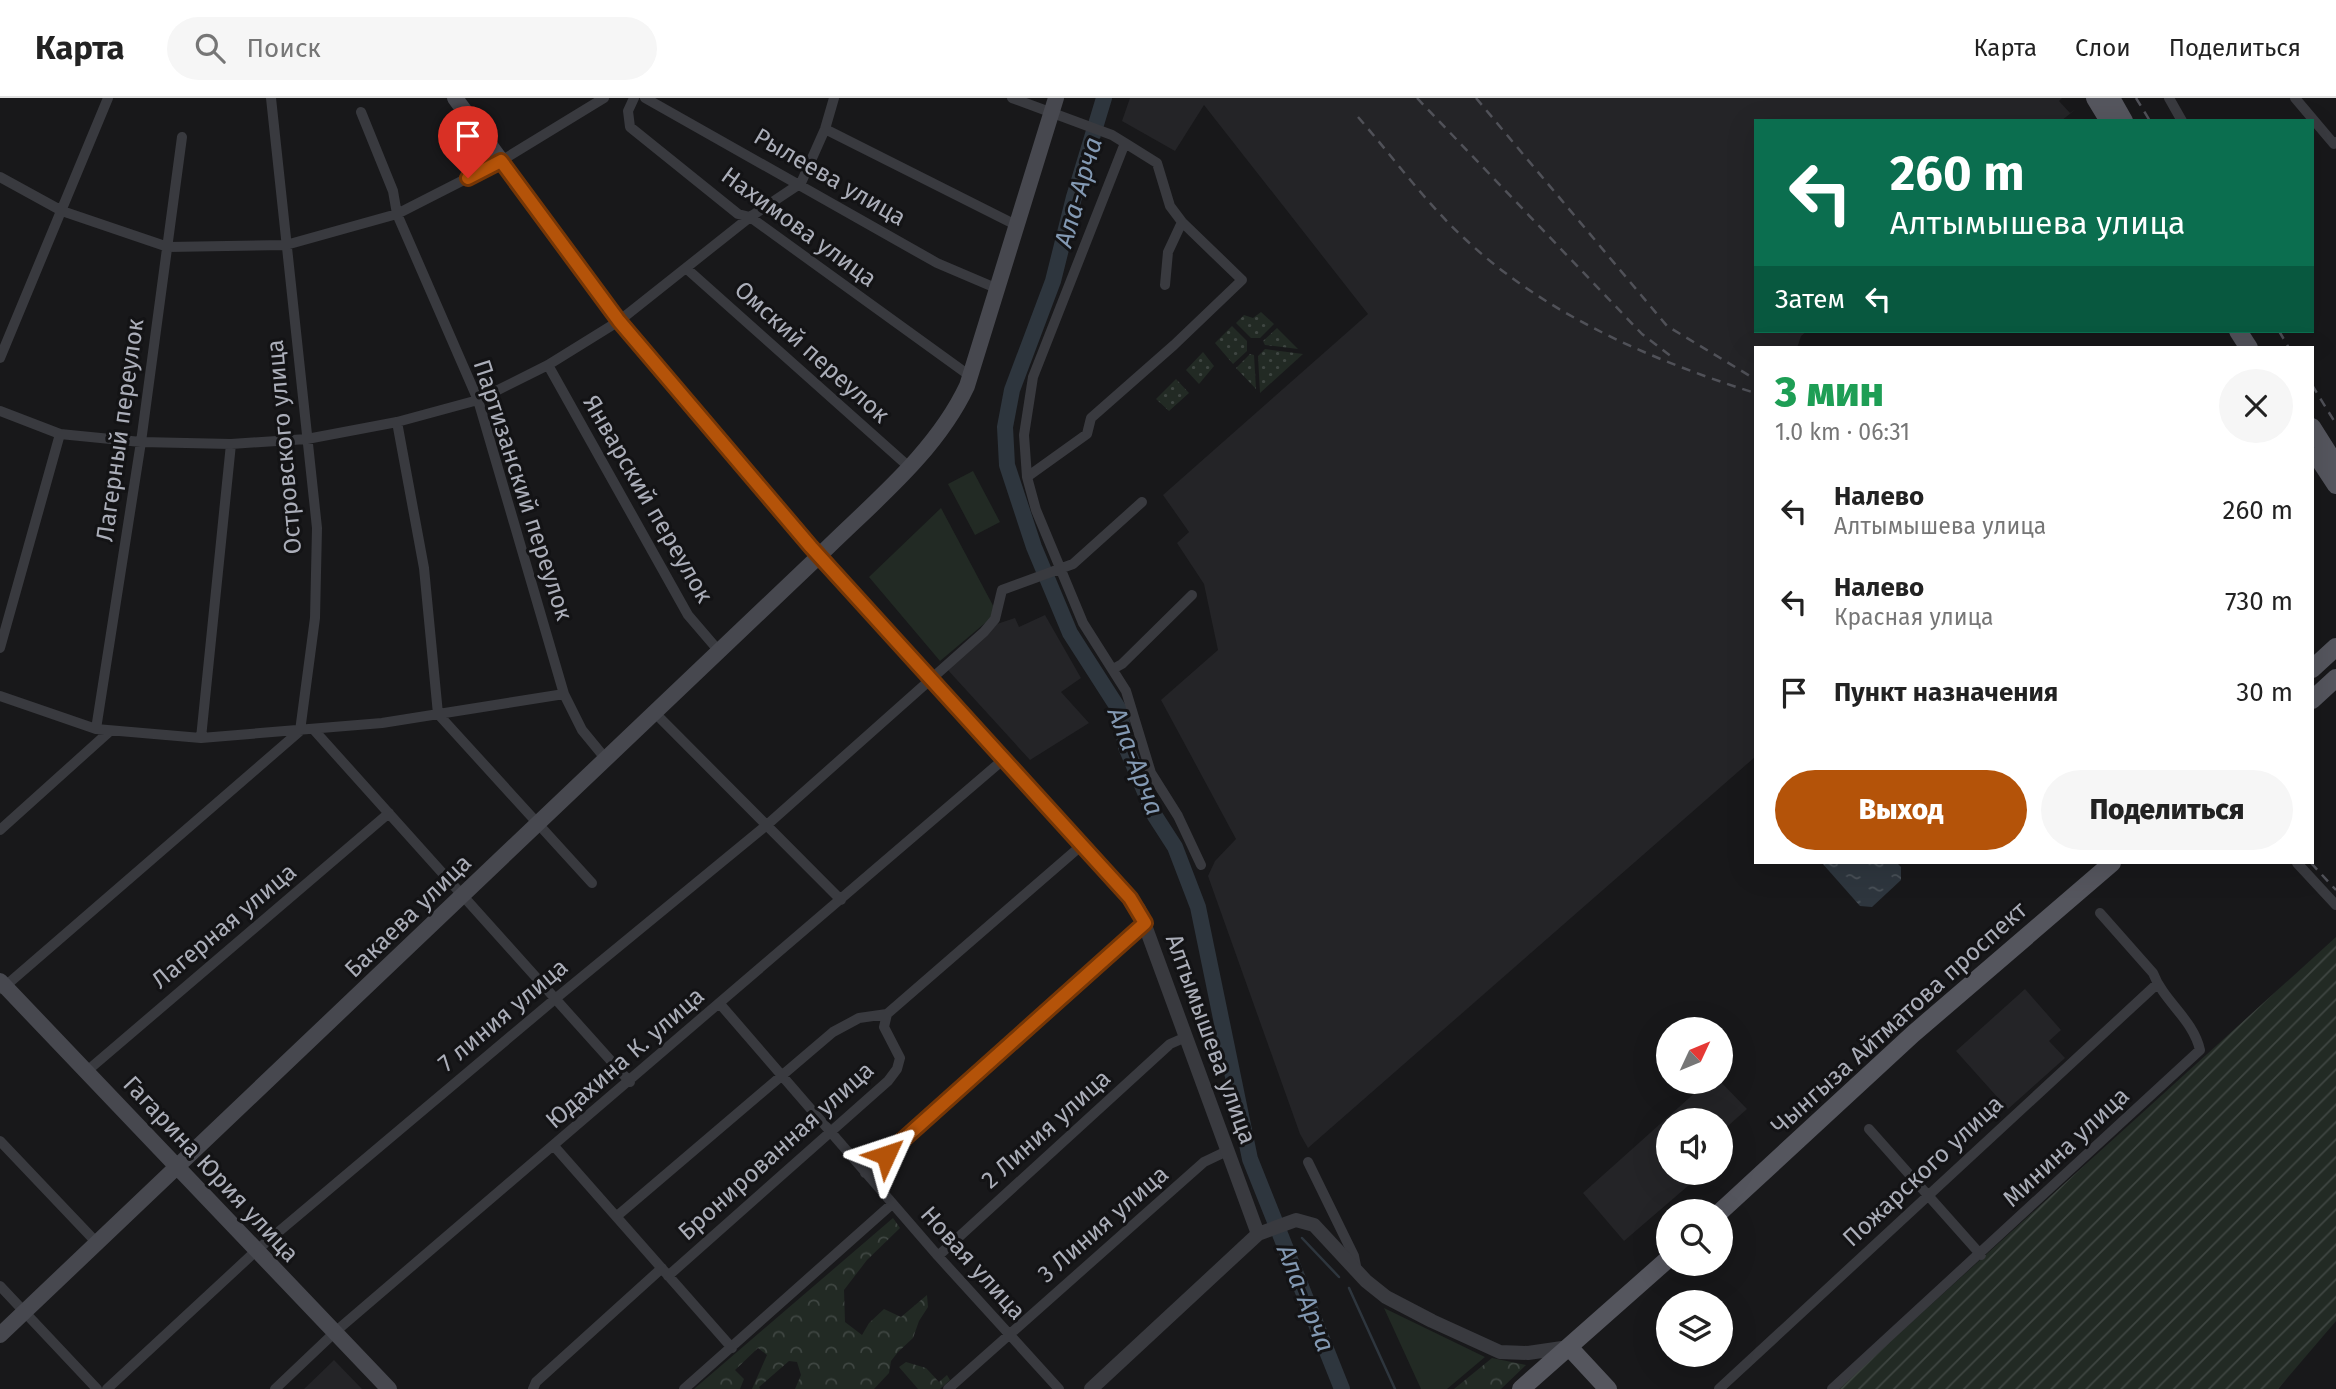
<!DOCTYPE html>
<html lang="ru">
<meta charset="utf-8">
<style>
:root{--surface:#fff;--page:#f6f6f6;--text:#222;--muted:#767676;--line:#e0e0e0;--accent:#b45309}
body{margin:0;font-family:"Fira Sans",sans-serif;background:var(--page);color:var(--text);height:100vh;display:flex;flex-direction:column;font-size:26px;white-space:nowrap}
*{box-sizing:border-box;margin:0}
p{font-size:23px;color:var(--muted)}
.icon{flex:none;width:38px;height:38px;fill:none;stroke:currentColor;stroke-width:2;stroke-linecap:round;stroke-linejoin:round}
.map{position:relative;flex:1;overflow:hidden}
.details{position:absolute;left:1754px;top:248px;width:560px;height:518px;display:flex;flex-direction:column;background:var(--surface);border-radius:0px;box-shadow:0 7px 28px #0002}
.details>*{flex:none}
.top-card{position:absolute;left:1754px;top:21px;width:560px;height:214px;border-radius:0px;box-shadow:0 7px 28px #0002;background:#0b6e4f;color:#fff;overflow:hidden}
.needle{width:46px;rotate:46deg}
.controls{position:absolute;left:1656px;top:919px;display:grid;gap:14px}
.controls a{display:grid;place-items:center;width:77px;height:77px;border-radius:50%;background:var(--surface);box-shadow:0 7px 28px #0002;font-size:35px}
.pin{position:absolute;display:grid;place-items:center;width:60px;height:60px;color:#fff;margin:-72px -30px;border-radius:50% 50% 50% 0;rotate:-45deg;box-shadow:0 0 7px #0007}
.pin .icon{rotate:45deg}
.me{position:absolute;width:77px;margin:-38px;rotate:48deg;stroke-linejoin:round;filter:drop-shadow(0 0 5px #0008)}
.turn{display:flex;align-items:center;gap:24px;height:147px;padding:0 21px;font-size:32px}
.turn .icon{width:91px;height:91px;stroke-width:2.5}
.turn b{display:block;font-size:49px;line-height:60px}
.then{display:flex;align-items:center;height:66px;padding:0 21px;background:#0003;gap:14px;font-size:26px}
.round{display:grid;place-items:center;flex:none;width:74px;height:74px;border-radius:37px;background:var(--page)}
.overview{display:flex;align-items:center;justify-content:space-between;height:119px;padding:0 21px}
h1{font-size:42px;font-weight:800;line-height:52px;color:#1e9e55}
.button{display:flex;gap:14px;margin-top:auto;padding:14px 21px}
.button a{flex:1;height:80px;border-radius:42px;background:var(--accent);color:#fff;font-size:28px;font-weight:800;line-height:80px;text-align:center}
.button a+a{background:var(--page);color:var(--text)}
ul{padding:0;list-style:none}
li{display:flex;align-items:center;gap:21px;height:91px;padding:0 21px}
li div{flex:1}
li b{display:block;font-size:26px}
li em{font-style:normal}
header{display:flex;align-items:center;gap:42px;box-sizing:border-box;height:98px;padding:0 35px;background:var(--surface);border-bottom:2px solid var(--line)}
header strong{font-size:33px}
nav{display:flex;gap:38px;margin-inline-start:auto;font-size:24px}
.search{width:490px;height:63px;background:var(--page);display:flex;align-items:center;gap:18px;box-sizing:border-box;padding:0 24px;border-radius:38px;color:var(--muted);font-size:26px}
.map>svg:first-child{display:block}
</style>
<header>
<strong>Карта</strong>
<div class="search"><svg class="icon" aria-label="search" viewBox="0 0 24 24"><circle cx="10" cy="10" r="6"/><path d="M15 15l6 6"/></svg>Поиск</div>
<nav><a>Карта</a><a>Слои</a><a>Поделиться</a></nav>
</header>
<div class="map">
<svg width="2336" height="1291" viewBox="0 0 2336 1291">
<defs>
<pattern id="grass-dots" width="8" height="8" patternUnits="userSpaceOnUse" patternTransform="scale(1.75)"><rect width="8" height="8" fill="#222a24"/><path d="M2 2h.1M6 6h.1" fill="none" stroke="#3f4642" stroke-width="1.8" stroke-linecap="round"/></pattern>
<pattern id="forest-crowns" width="20" height="18" patternUnits="userSpaceOnUse" patternTransform="scale(1.75)"><rect width="20" height="18" fill="#222a24"/><path d="M2 6a3 3 0 1 1 6 0M12 15a3 3 0 1 1 6 0" fill="none" stroke="#3f4642"/></pattern>
<pattern id="garden-furrows" width="10" height="10" patternUnits="userSpaceOnUse" patternTransform="scale(1.75)"><rect width="10" height="10" fill="#222a24"/><path d="M-1 1l2-2M0 10L10 0M9 11l2-2" fill="none" stroke="#3f4642"/></pattern>
<pattern id="water-ripples" width="26" height="14" patternUnits="userSpaceOnUse" patternTransform="scale(1.75)"><rect width="26" height="14" fill="#2e363e"/><path d="M2 4q2-2 4 0t4 0M15 11q2-2 4 0t4 0" fill="none" stroke="#4a5158"/></pattern>
</defs>
<rect width="100%" height="100%" fill="#18181a"/>
<path fill="#242427" d="M1130,0H2062L2059,3L2070,15L2076,11L2061,23H1755V233H1807L1801,238L1797,250H1755V659L1308,1050L1300,1036L1208,778L1215,763L1236,741L1161,602L1218,552L1204,486L1177,445L1189,434L1163,397L1368,216L1204,7L1175,53L1122,23Z
M1045,517L1081,580L1061,594L1089,625L1030,662L947,571L997,526L1015,520L1019,529Z
M2025,891L2061,932L2049,943L2065,960L2008,1011L1956,953Z
M1720,983L1747,1011L1720,1035V1022H1668V1074L1703,1075L1624,1143L1583,1095L1707,984Z
M334,1262L362,1291H304L332,1264Z"/>
<path fill="url(#grass-dots)" d="M1261,214L1274,226L1260,240H1251L1236,225L1244,217L1253,220Z
M1232,228L1247,243V253L1233,266L1215,245Z
M1277,230L1298,251L1265,247L1263,243Z
M1265,251L1303,256L1260,295L1258,258Z
M1203,254L1214,268L1199,286L1186,272Z
M1250,256L1254,257L1256,291L1236,270Z
M1176,281L1189,295L1169,313L1156,301Z"/>
<path fill="url(#forest-crowns)" d="M893,1120L900,1130L867,1162L844,1192L845,1224L862,1237L869,1225L884,1211L901,1219L927,1197L928,1209L919,1223L913,1240L898,1254L891,1263L889,1275L874,1291H795L801,1277L797,1264L789,1263L759,1289L760,1291H752L767,1257L758,1250L735,1272L744,1281L740,1291H694Z
M1492,1260L1526,1267L1501,1291H1454Z
M906,1264L926,1270L939,1284L947,1277L950,1282L940,1291H918L899,1269Z"/>
<path fill="#222a24" d="M973,373L1000,424L975,437L948,386Z
M941,410L997,515L940,563L869,479Z
M1384,1210L1485,1259L1447,1291H1421Z"/>
<path fill="url(#garden-furrows)" d="M2336,839V1223L2278,1291H1838Z"/>
<path fill="url(#water-ripples)" d="M1822,765H1897L1901,769V782L1872,809L1860,808Z"/>
<g fill="none" stroke-linecap="round" stroke-linejoin="round">
<path stroke="#2e363e" stroke-width="2.5" d="M1302,1140L1339,1179
M1349,1190L1395,1291"/>
<path stroke="#2e363e" stroke-width="16" d="M1104,0L1074,99L1053,183L1012,292L1005,329L1007,367L1034,449L1070,535L1120,613L1126,649L1155,718L1175,749L1198,809L1250,1061L1342,1291"/>
<path stroke="#393a3f" stroke-width="10" d="M634,0L628,13L630,29L738,116L750,119L970,278
M645,0L937,165L998,191
M1012,0L1112,37L1125,45L1033,279L1024,337L1027,379L1036,412L1083,525L1126,593L1151,675L1178,718L1201,767
M2169,0L2182,23
M2295,0L2334,46L2336,44
M361,14L393,93L397,116L478,302L564,596L582,632L605,660
M825,31L1018,128
M0,79L62,113L168,149L286,147L397,116L501,63L604,0
M687,171L908,368
M1165,187L1168,154L1182,124
M0,260L108,0
M548,267L688,517L718,552
M0,313L60,336L141,344L231,346L307,341L397,324L478,302L548,267L619,223L750,119L801,85L825,31L834,0
M397,324L424,470L438,616L592,785
M1027,379L1087,336L1091,320L1174,247L1242,182L1182,124L1170,108L1157,65L1125,45
M0,550L60,336
M1113,571L1122,566L1192,497
M0,598L96,631L201,640L382,625L564,596
M654,614L841,802
M96,631L141,344L182,39
M314,632L630,984
M201,640L231,346
M0,732L110,633
M2297,765L2336,807
M2,891L300,633L315,520L317,430L271,0
M720,906L938,1158L1059,1291
M87,973L389,715
M1869,1031L1981,1157
M0,1043L97,1145
M554,1048L732,1250
M1308,1064L1354,1158L1357,1173
M865,1075L1145,825
M617,1118L833,934L859,920L887,916
M938,1158L1170,946L1186,939
M668,1178L888,983L897,971L900,960L884,929L887,916L1082,747
M0,1188L97,1291
M107,1291L257,1152L555,901L768,726L984,534L995,521L1002,492L1073,466L1142,404
M275,1291L335,1234L1004,661
M533,1291L536,1284L662,1170
M684,1291L892,1106
M948,1291L1204,1064L1227,1053
M1719,1291L2157,886
M1832,1291L2200,952C2193,921 2164,904 2153,875L2100,815"/>
<path stroke="#393a3f" stroke-width="14" d="M819,458L1139,811L1258,1136
M1091,1291L1258,1136L1296,1122L1314,1127L1366,1183L1386,1199L1432,1223L1500,1254L1528,1255L1569,1249"/>
<path stroke="#47484f" stroke-width="16" d="M455,0L619,223L819,458
M0,883L389,1291
M0,1237L819,458C871,406 935,356 967,288L1056,0"/>
<path stroke="#55565e" stroke-width="18" d="M2095,0L2109,23
M2111,0L2124,23
M2238,233L2249,250
M2312,329L2336,367
M2317,358L2336,387
M2312,571L2336,549
M2312,602L2336,580
M1720,1114L1913,936L2112,765
M1569,1249L1608,1291
M1521,1291L1668,1161"/>
<path stroke="#505158" stroke-width="2.5" stroke-dasharray="9 7" stroke-linecap="butt" d="M1417,0L1642,236L1672,259
M1476,0L1667,228L1755,281
M2136,0L2150,23
M1358,19C1393,59 1425,104 1464,140C1544,216 1651,262 1755,295
M2279,233L2289,250
M2312,287L2336,326
M2311,765L2336,792"/>
</g>
<g fill="none" stroke-linecap="round" stroke-linejoin="round">
<g stroke="#753606" stroke-width="18">
<path id="route" d="M468,80L501,63L619,223L811,449L1130,800L1145,825L886,1057"/>
</g>
<use href="#route" stroke="#b45309" stroke-width="12"/>
</g>
<g text-anchor="middle" stroke-width="6" stroke-linejoin="round" paint-order="stroke">
<g font-size="24" fill="#abaeb9" stroke="#131315">
<text transform="translate(830 79) rotate(30)" y="8">Рылеева улица</text>
<text transform="translate(799 129) rotate(36)" y="8">Нахимова улица</text>
<text transform="translate(812 254) rotate(42)" y="8">Омский переулок</text>
<text transform="translate(120 332) rotate(-82)" y="8">Лагерный переулок</text>
<text transform="translate(284 349) rotate(-95)" y="8">Островского улица</text>
<text transform="translate(523 392) rotate(72)" y="8">Партизанский переулок</text>
<text transform="translate(648 401) rotate(60)" y="8">Январский переулок</text>
<text transform="translate(408 818) rotate(-44)" y="8">Бакаева улица</text>
<text transform="translate(224 828) rotate(-40)" y="8">Лагерная улица</text>
<text transform="translate(503 917) rotate(-40)" y="8">7 линия улица</text>
<text transform="translate(1899 920) rotate(-42)" y="8">Чынгыза Айтматова проспект</text>
<text transform="translate(1211 941) rotate(70)" y="8">Алтымышева улица</text>
<text transform="translate(625 960) rotate(-41)" y="8">Юдахина К. улица</text>
<text transform="translate(1046 1031) rotate(-42)" y="8">2 Линия улица</text>
<text transform="translate(2066 1049) rotate(-43)" y="8">Минина улица</text>
<text transform="translate(776 1053) rotate(-42)" y="8">Бронированная улица</text>
<text transform="translate(211 1071) rotate(47)" y="8">Гагарина Юрия улица</text>
<text transform="translate(1923 1073) rotate(-43)" y="8">Пожарского улица</text>
<text transform="translate(1103 1126) rotate(-41)" y="8">3 Линия улица</text>
<text transform="translate(973 1165) rotate(48)" y="8">Новая улица</text>
</g>
<g font-size="26" font-style="italic" fill="#8399b3" stroke="#131315">
<text transform="translate(1078 94) rotate(-74)" y="9">Ала-Арча</text>
<text transform="translate(1136 663) rotate(69)" y="9">Ала-Арча</text>
<text transform="translate(1306 1200) rotate(68)" y="9">Ала-Арча</text>
</g>
</g>
</svg>
<div class="controls">
<a><svg class="needle" viewBox="-14 -14 28 28"><path d="M0-13l5 13h-10z" fill="#e53935"/><path d="M0 13l5-13h-10z" fill="#767676"/></svg></a>
<a><svg class="icon" aria-label="sound" viewBox="0 0 24 24"><path d="M4 9h4l5-4v14l-5-4H4zM17 9q2 3 0 6"/></svg></a>
<a><svg class="icon" aria-label="search" viewBox="0 0 24 24"><circle cx="10" cy="10" r="6"/><path d="M15 15l6 6"/></svg></a>
<a><svg class="icon" aria-label="layers" viewBox="0 0 24 24"><path d="M12 4l9 5-9 5-9-5zM3 14l9 5 9-5"/></svg></a>
</div>
<div class="pin" style="left:468px;top:80px;background:#d93025"><svg class="icon" aria-label="arrive" viewBox="0 0 24 24"><path d="M6 21V4h12l-3 4 3 4H6"/></svg></div>
<svg class="me" style="left:886px;top:1057px" viewBox="-20 -20 40 40"><path d="M0-17L14 15 0 8-14 15z" fill="#b45309" stroke="#fff" stroke-width="4"/></svg>
<div class="top-card">
<div class="turn"><svg class="icon" aria-label="left" viewBox="0 0 24 24"><path d="M17 20v-9H6M10 6l-5 5 5 5"/></svg><div><b>260 m</b>Алтымышева улица</div></div>
<div class="then">Затем<svg class="icon" aria-label="left" viewBox="0 0 24 24"><path d="M17 20v-9H6M10 6l-5 5 5 5"/></svg></div>
</div>
<section class="details">
<div class="overview"><div><h1>3 мин</h1><p>1.0 km · 06:31</p></div><a class="round"><svg class="icon" aria-label="close" viewBox="0 0 24 24"><path d="M6 6l12 12M18 6L6 18"/></svg></a></div>
<ul>
<li><svg class="icon" aria-label="left" viewBox="0 0 24 24"><path d="M17 20v-9H6M10 6l-5 5 5 5"/></svg><div><b>Налево</b><p>Алтымышева улица</p></div><em>260 m</em></li>
<li><svg class="icon" aria-label="left" viewBox="0 0 24 24"><path d="M17 20v-9H6M10 6l-5 5 5 5"/></svg><div><b>Налево</b><p>Красная улица</p></div><em>730 m</em></li>
<li><svg class="icon" aria-label="arrive" viewBox="0 0 24 24"><path d="M6 21V4h12l-3 4 3 4H6"/></svg><div><b>Пункт назначения</b></div><em>30 m</em></li>
</ul>
<div class="button"><a>Выход</a><a>Поделиться</a></div>
</section>
</div>
